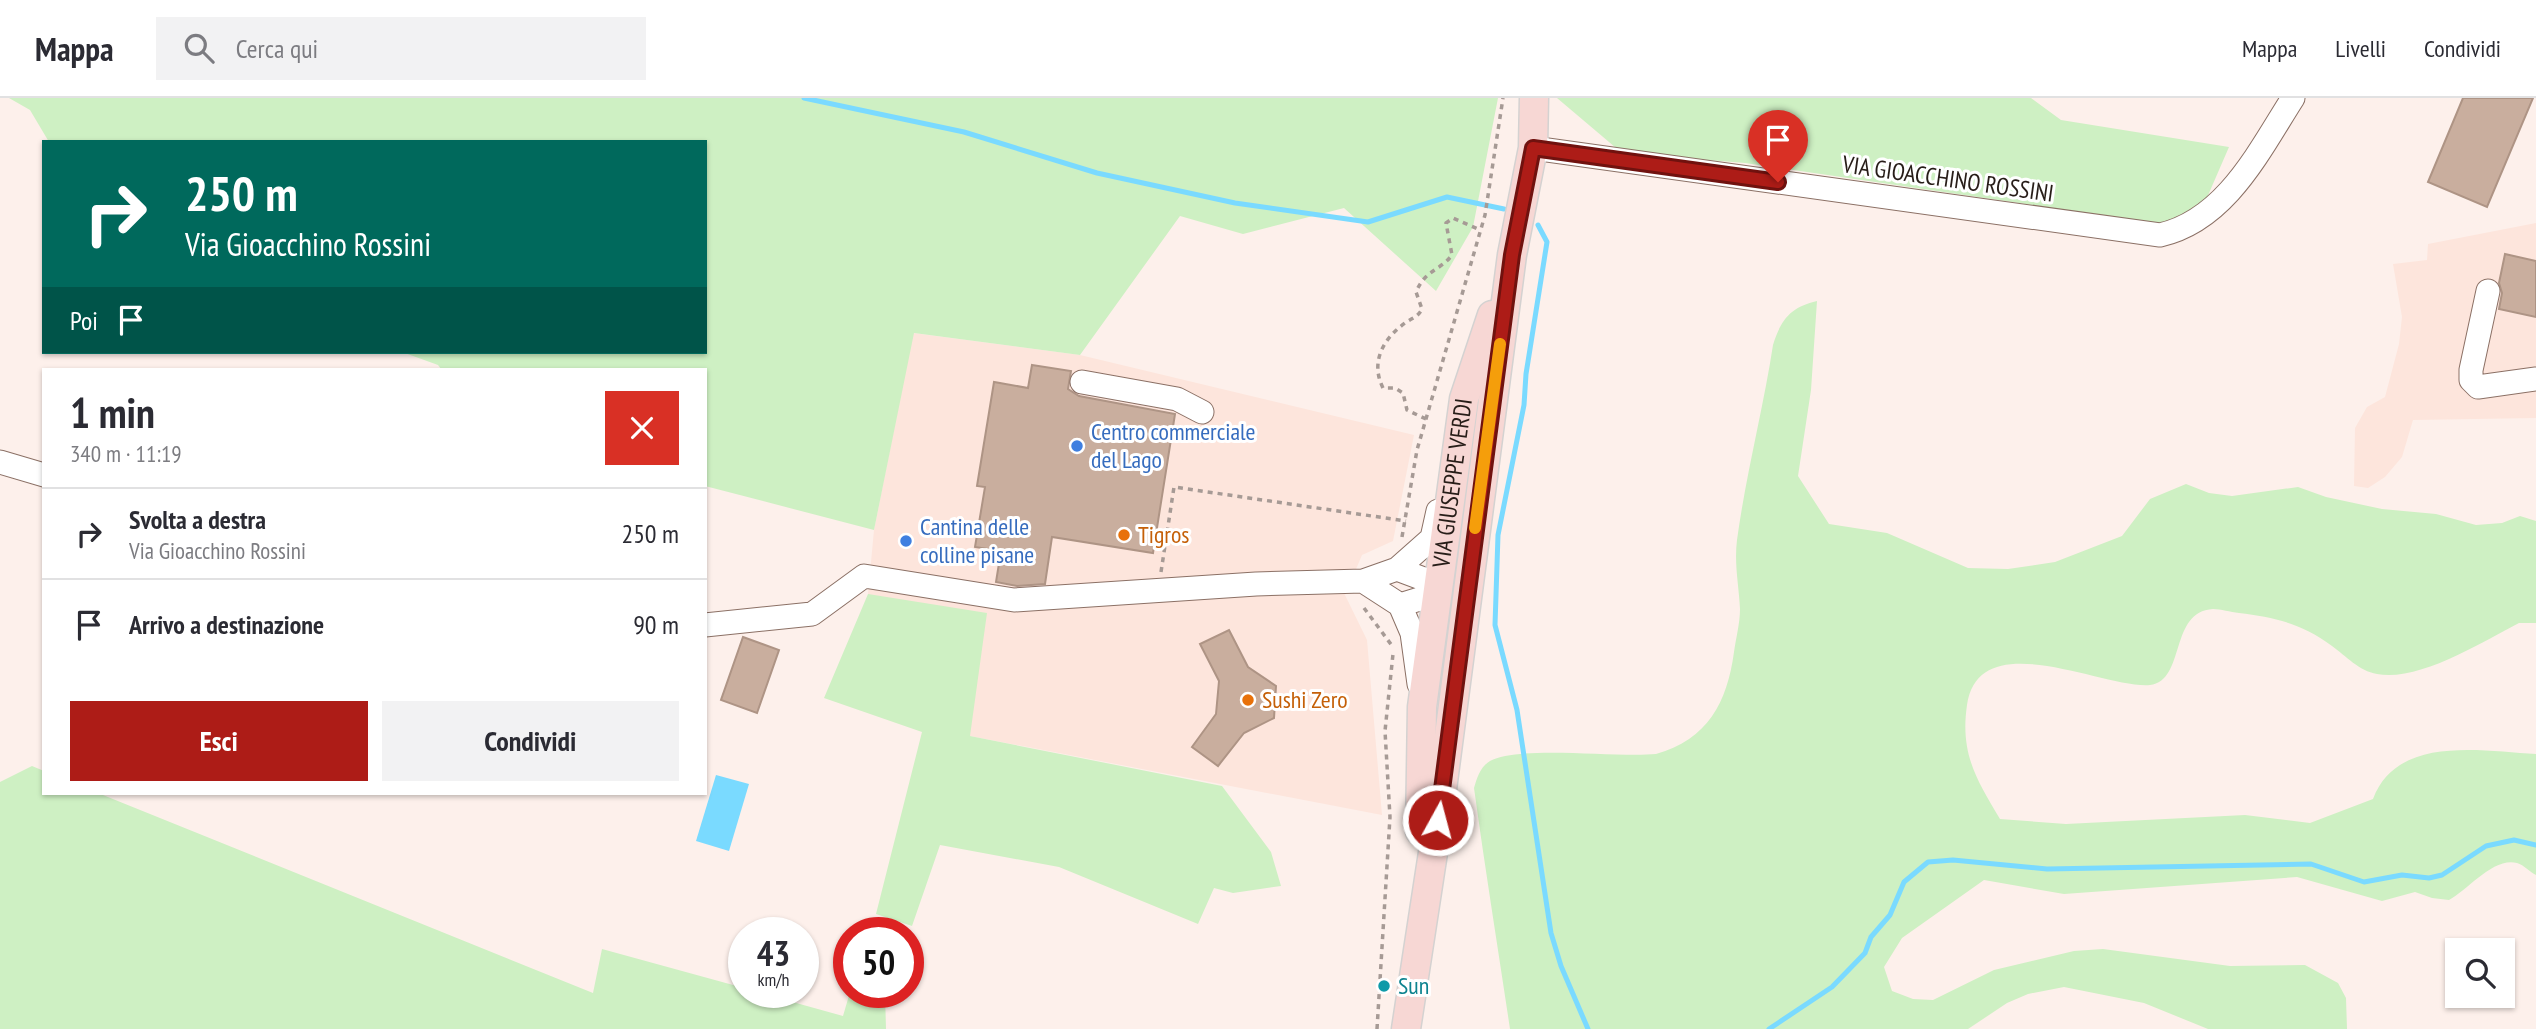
<!DOCTYPE html>
<html lang="it">
<meta charset="utf-8">
<style>
:root{--surface:#fff;--page:#f2f2f3;--text:#2b2b33;--muted:#7c7c81;--line:#e1e1e2;--accent:#ad1c17}
body{margin:0;font-family:"PT Sans Narrow",sans-serif;background:var(--page);color:var(--text);height:100vh;display:flex;flex-direction:column;font-size:26px;white-space:nowrap}
*{box-sizing:border-box;margin:0}
p{font-size:23px;color:var(--muted)}
.icon{flex:none;width:38px;height:38px;fill:none;stroke:currentColor;stroke-width:2;stroke-linecap:round;stroke-linejoin:round}
.map{position:relative;flex:1;overflow:hidden}
.details{position:absolute;left:42px;top:270px;width:665px;height:427px;display:flex;flex-direction:column;background:var(--surface);border-radius:0px;box-shadow:0 2px 5px #0004}
.details>*{flex:none}
.banner{position:absolute;left:42px;top:42px;width:665px;height:214px;border-radius:0px;box-shadow:0 2px 5px #0004;background:#00695c;color:#fff;overflow:hidden}
.buttons{position:absolute;left:2445px;top:840px;display:grid;gap:14px}
.buttons a{display:grid;place-items:center;width:70px;height:70px;border-radius:0px;background:var(--surface);box-shadow:0 2px 5px #0004;font-size:35px}
.speed{position:absolute;left:728px;top:819px;display:flex;gap:14px;font-size:35px;font-weight:700;text-align:center}
.speed>*{display:grid;place-content:center;width:91px;height:91px;border-radius:50%;background:var(--surface);box-shadow:0 2px 5px #0004;line-height:1}
.speed small{font-size:18px;font-weight:400}
.speed .limit{border:10px solid #d22;background:#fff;color:#111}
.pin{position:absolute;display:grid;place-items:center;width:60px;height:60px;color:#fff;margin:-72px -30px;border-radius:50% 50% 50% 0;rotate:-45deg;box-shadow:0 0 7px #0007}
.pin .icon{rotate:45deg}
.me{position:absolute;width:77px;margin:-38px;rotate:7deg;stroke-linejoin:round;filter:drop-shadow(0 0 5px #0008)}
.turn{display:flex;align-items:center;gap:24px;height:147px;padding:0 28px;font-size:32px}
.turn .icon{width:91px;height:91px;stroke-width:2.5}
.turn b{display:block;font-size:49px;line-height:60px}
.then{display:flex;align-items:center;height:66px;padding:0 28px;background:#0003;gap:14px;font-size:26px}
.round{display:grid;place-items:center;flex:none;width:74px;height:74px;border-radius:0px;background:var(--page)}
.headline{display:flex;align-items:center;justify-content:space-between;height:119px;padding:0 28px}
h1{font-size:42px;font-weight:600;line-height:52px}
.action{display:flex;gap:14px;margin-top:auto;padding:14px 28px}
.action a{flex:1;height:80px;border-radius:0px;background:var(--accent);color:#fff;font-size:28px;font-weight:600;line-height:80px;text-align:center}
.action a+a{background:var(--page);color:var(--text)}
ul{padding:0;list-style:none}
li{display:flex;align-items:center;gap:21px;height:91px;padding:0 28px;border-top:2px solid var(--line)}
li div{flex:1}
li b{display:block;font-size:26px}
li em{font-style:normal}
header{display:flex;align-items:center;gap:42px;box-sizing:border-box;height:98px;padding:0 35px;background:var(--surface);border-bottom:2px solid var(--line)}
header strong{font-size:33px}
nav{display:flex;gap:38px;margin-inline-start:auto;font-size:24px}
.search{width:490px;height:63px;background:var(--page);display:flex;align-items:center;gap:18px;box-sizing:border-box;padding:0 24px;border-radius:0px;color:var(--muted);font-size:26px}
.map>svg:first-child{display:block}
</style>
<header>
<strong>Mappa</strong>
<div class="search"><svg class="icon" aria-label="search" viewBox="0 0 24 24"><circle cx="10" cy="10" r="6"/><path d="M15 15l6 6"/></svg>Cerca qui</div>
<nav><a>Mappa</a><a>Livelli</a><a>Condividi</a></nav>
</header>
<div class="map">
<svg width="2536" height="931" viewBox="0 0 2536 931">
<rect width="100%" height="100%" fill="#fdf0eb"/>
<path fill="#fde5dc" d="M2536,125V320L2413,322L2402,359L2385,379L2368,390L2354,388L2355,330L2367,309L2385,299L2399,246L2402,219L2393,166L2427,162L2428,146Z
M913,235L1080,257L1414,337L1393,443L1362,457L1345,497L1367,542L1382,717L970,638L868,496L874,432Z"/>
<path fill="#cef0c3" d="M9,0H1498L1473,129L1436,193L1344,110L1243,136L1180,118L1080,257L914,235L874,432L705,388V271H441L438,267L402,254H705V44H49L30,12Z
M1557,0H2031L2061,22L2229,49L2206,102L2168,127L1745,65L1622,55Z
M1817,203L1811,292L1798,378L1829,426L1887,435L1968,470L2008,471L2055,464L2122,438L2150,401L2186,386L2209,395L2232,398L2298,389L2326,399L2382,411L2436,416L2476,427L2502,425L2520,418L2536,423V525H2519C2482,544 2419,584 2377,576C2359,573 2346,558 2332,548C2303,526 2274,519 2239,515C2230,514 2221,511 2213,511C2169,513 2186,583 2150,587C2104,591 1979,525 1967,607C1960,655 1976,681 2000,721L2066,726L2245,717L2310,725L2373,701C2397,637 2480,653 2536,656V777C2530,774 2524,767 2517,765C2493,759 2468,792 2449,802L2432,800L2415,794L2382,803L2297,779L2064,796L1984,782L1902,840L1884,869L1892,893L1913,901L1933,902L1994,872L2074,853L2103,851L2230,868L2305,867L2338,885L2346,900L2347,931H2208L2144,905L2064,889L2028,896L2007,905L1968,931H1510C1498,851 1485,770 1474,690C1477,680 1480,669 1490,663C1519,647 1617,660 1656,656C1708,641 1727,605 1734,554C1736,540 1740,525 1740,511C1739,488 1734,466 1737,442C1746,376 1763,312 1773,247C1781,221 1791,209 1817,203Z
M868,496L987,515L970,638L1222,688L1271,754L1281,788L1233,795L1214,790L1198,826L1059,769L940,747L912,828L876,816L922,634L824,600Z
M32,668L44,673V695H98L593,895L602,851L744,890V894H757L843,918L850,894H885L886,931H0V684Z"/>
<path fill="#7adaff" d="M716,677L749,686L729,753L696,743Z"/>
<g fill="none" stroke-linecap="round" stroke-linejoin="round">
<path stroke="#7adaff" stroke-width="5" d="M804,0L964,34L1097,75L1235,105L1368,124L1447,99L1504,111
M1538,127L1547,144L1526,276L1524,307L1498,437L1495,527L1517,612L1551,835L1561,868L1588,931
M1769,931L1832,889L1865,855L1871,839L1890,817L1904,784L1928,764L1953,762L2047,771L2311,766L2364,784L2402,777L2429,780L2442,777L2486,748L2514,742L2536,747"/>
</g>
<path fill="#c9ae9e" stroke="#ae9485" stroke-width="2" d="M2463,0H2533L2487,109L2428,84Z
M2505,156L2536,163V219L2499,211L2502,195L2499,185Z
M1032,267L1071,273L1068,291L1079,298L1175,316L1153,455L1052,439L1045,486L1017,488L996,484L1001,453L975,449L985,389L977,388L994,284L1028,290Z
M1229,532L1248,569L1276,588L1274,620L1244,635L1218,668L1192,649L1216,616L1219,583L1200,546Z
M743,539L779,552L757,615L721,602Z"/>
<g fill="none" stroke-linecap="round" stroke-linejoin="round">
<g stroke="#8b7065" stroke-width="25">
<path id="minor" d="M1533,50L2160,137C2226,122 2259,53 2293,0
M2488,193L2471,272V282L2478,289L2536,281
M1082,284L1177,301L1202,314
M0,364L44,377
M1397,471L1429,483L1439,495L1400,507
M1363,483L1400,507L1412,535L1419,586
M705,527L812,516L864,478L1014,502L1256,486L1363,483L1397,471L1432,440L1438,413"/>
</g>
<g stroke="#d4d2d1" stroke-width="31">
<g id="major">
<path id="s1" d="M1420,733L1422,609L1464,301L1492,217"/>
<path d="M1406,931L1438,722L1512,157L1533,50L1534,0"/>
</g>
</g>
<path stroke="#a69a95" stroke-width="3.5" stroke-dasharray="5 5" stroke-linecap="butt" d="M1426,321L1407,312L1403,295L1395,290H1383C1370,264 1383,241 1405,225C1412,220 1418,219 1422,211L1416,194C1426,171 1440,173 1452,157L1446,125L1453,120L1480,132
M1402,439L1417,352L1485,117L1503,0
M1161,474L1174,389L1406,423
M1364,510L1393,549
M1377,931L1390,719L1385,633L1393,556"/>
<use href="#minor" stroke="#fff" stroke-width="23"/>
<use href="#major" stroke="#f7d7d4" stroke-width="28"/>
</g>
<g fill="none" stroke-linecap="round" stroke-linejoin="round">
<g stroke="#70120f" stroke-width="18">
<path id="route" d="M1438,722L1512,157L1533,50L1778,84"/>
</g>
<use href="#route" stroke="#ad1c17" stroke-width="12"/>
<path stroke="#f59e0b" stroke-width="12" d="M1475,430L1500,246"/>
</g>
<g fill="#3f7fe0" stroke="#fff" stroke-width="2.5">
<circle cx="1077" cy="348" r="7"/>
<circle cx="906" cy="443" r="7"/>
</g>
<g fill="#e8710a" stroke="#fff" stroke-width="2.5">
<circle cx="1124" cy="437" r="7"/>
<circle cx="1248" cy="602" r="7"/>
</g>
<circle fill="#0f9aa8" stroke="#fff" stroke-width="2.5" cx="1384" cy="888" r="7"/>
<g text-anchor="middle" stroke-width="6" stroke-linejoin="round" paint-order="stroke">
<g font-size="24" fill="#271d18" stroke="#fff">
<text transform="translate(1948 81) rotate(8)" y="8">VIA GIOACCHINO ROSSINI</text>
<text dy="8" stroke="none"><textPath href="#s1" startOffset="350">VIA GIUSEPPE VERDI</textPath></text>
</g>
<g font-size="24" fill="#366cbe" stroke="#fff" text-anchor="start">
<text x="1091" y="342">Centro commerciale<tspan x="1091" dy="28">del Lago</tspan></text>
<text x="920" y="437">Cantina delle<tspan x="920" dy="28">colline pisane</tspan></text>
</g>
<g font-size="24" fill="#c56008" stroke="#fff" text-anchor="start">
<text x="1138" y="445">Tigros</text>
<text x="1262" y="610">Sushi Zero</text>
</g>
<g font-size="24" fill="#0d838f" stroke="#fff" text-anchor="start">
<text x="1398" y="896">Sun</text>
</g>
</g>
</svg>
<div class="buttons">
<a><svg class="icon" aria-label="search" viewBox="0 0 24 24"><circle cx="10" cy="10" r="6"/><path d="M15 15l6 6"/></svg></a>
</div>
<div class="speed"><div>43<small>km/h</small></div><div class="limit">50</div></div>
<div class="pin" style="left:1778px;top:84px;background:#d93025"><svg class="icon" aria-label="arrive" viewBox="0 0 24 24"><path d="M6 21V4h12l-3 4 3 4H6"/></svg></div>
<svg class="me" style="left:1438px;top:722px" viewBox="-20 -20 40 40"><circle r="17" fill="#ad1c17" stroke="#fff" stroke-width="3"/><path d="M0-11L8 9 0 5-8 9z" fill="#fff"/></svg>
<div class="banner">
<div class="turn"><svg class="icon" aria-label="right" viewBox="0 0 24 24"><path d="M7 20v-9h11M14 6l5 5-5 5"/></svg><div><b>250 m</b>Via Gioacchino Rossini</div></div>
<div class="then">Poi<svg class="icon" aria-label="arrive" viewBox="0 0 24 24"><path d="M6 21V4h12l-3 4 3 4H6"/></svg></div>
</div>
<section class="details">
<div class="headline"><div><h1>1 min</h1><p>340 m · 11:19</p></div><a class="round" style="background:#d93025;color:#fff"><svg class="icon" aria-label="close" viewBox="0 0 24 24"><path d="M6 6l12 12M18 6L6 18"/></svg></a></div>
<ul>
<li><svg class="icon" aria-label="right" viewBox="0 0 24 24"><path d="M7 20v-9h11M14 6l5 5-5 5"/></svg><div><b>Svolta a destra</b><p>Via Gioacchino Rossini</p></div><em>250 m</em></li>
<li><svg class="icon" aria-label="arrive" viewBox="0 0 24 24"><path d="M6 21V4h12l-3 4 3 4H6"/></svg><div><b>Arrivo a destinazione</b></div><em>90 m</em></li>
</ul>
<div class="action"><a>Esci</a><a>Condividi</a></div>
</section>
</div>
